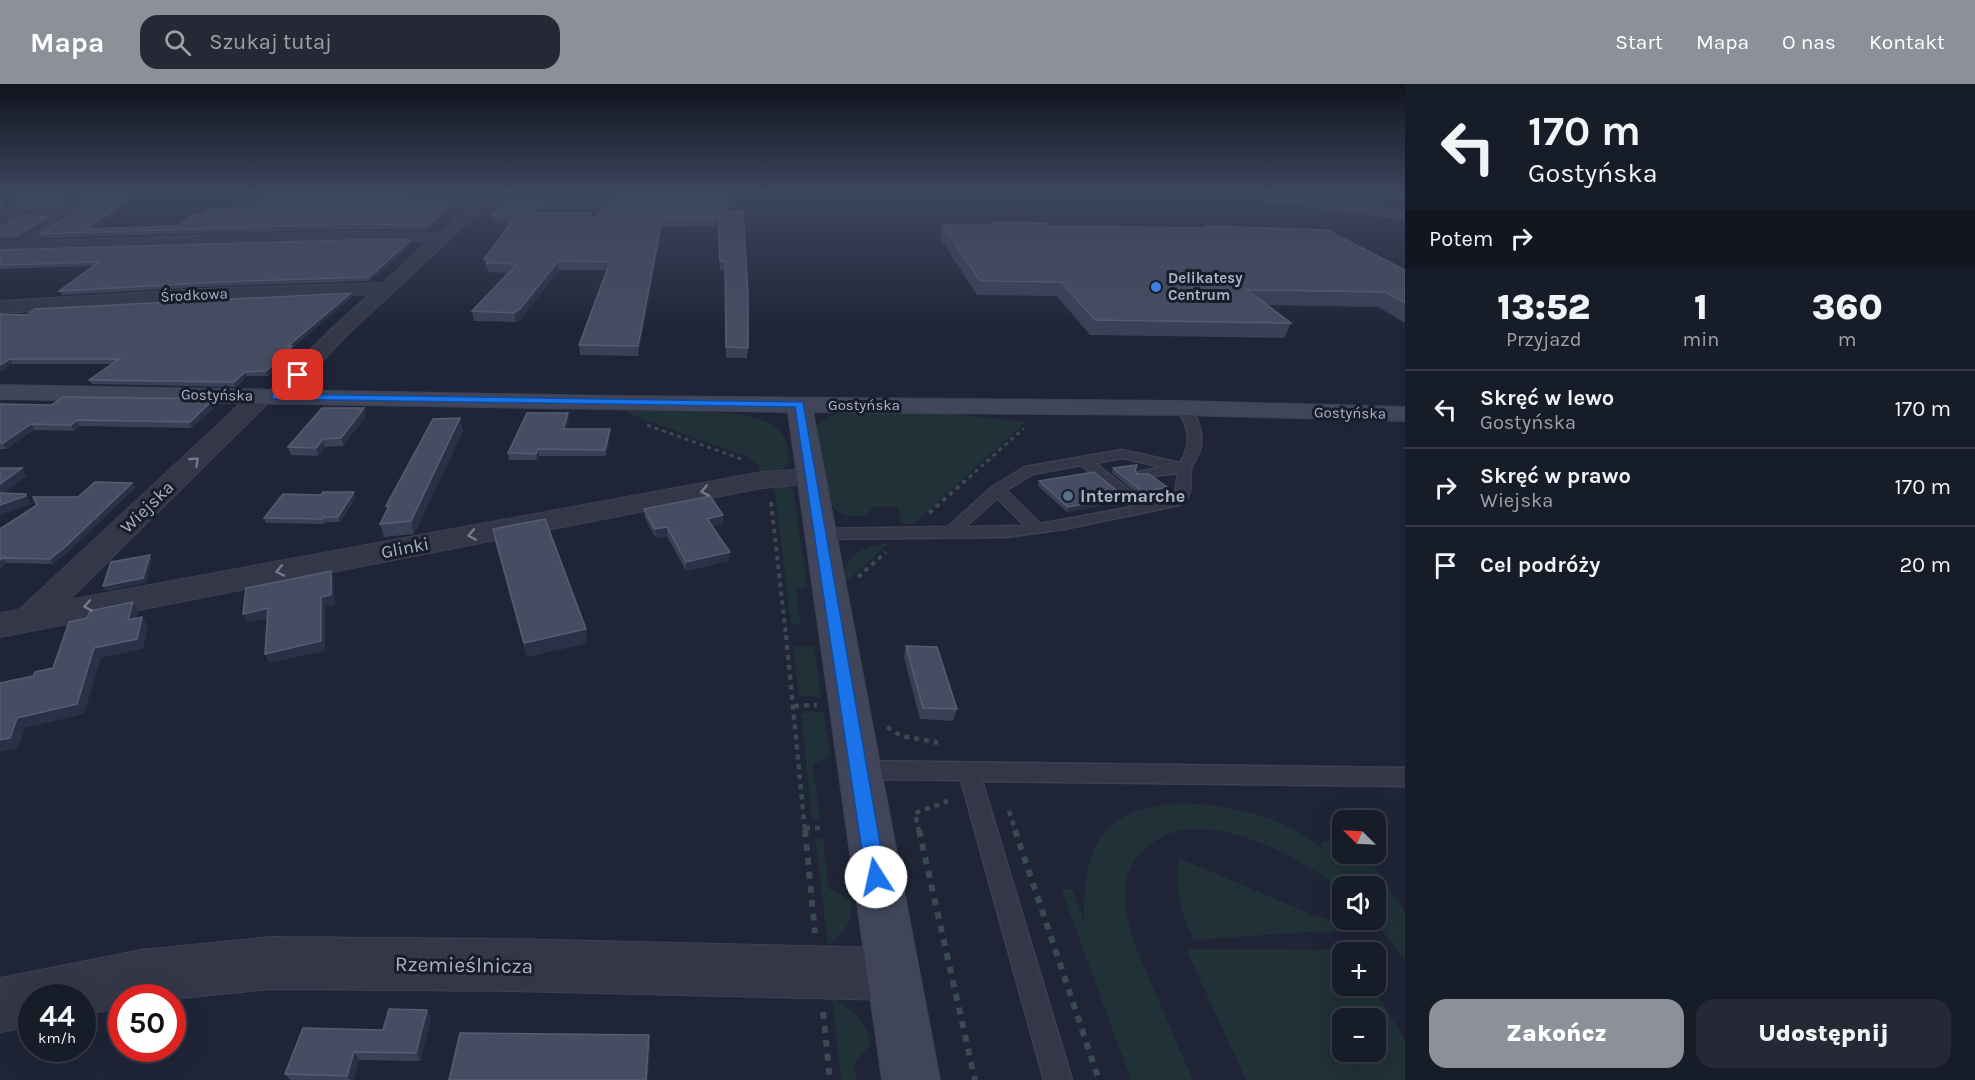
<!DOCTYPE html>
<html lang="pl">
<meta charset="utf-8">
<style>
:root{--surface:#171c29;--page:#242935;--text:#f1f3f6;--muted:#9ea1a8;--line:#363a46;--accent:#8c9099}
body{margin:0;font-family:Karla,sans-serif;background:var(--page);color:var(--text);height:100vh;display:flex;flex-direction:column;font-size:22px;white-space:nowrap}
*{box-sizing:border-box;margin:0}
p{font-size:20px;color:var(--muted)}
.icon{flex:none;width:33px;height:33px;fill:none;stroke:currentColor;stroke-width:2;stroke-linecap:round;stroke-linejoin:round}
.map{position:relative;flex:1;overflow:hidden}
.sheet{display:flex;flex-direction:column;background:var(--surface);width:570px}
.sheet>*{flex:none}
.guide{background:#171c29;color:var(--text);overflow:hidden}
.needle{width:39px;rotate:294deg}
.buttons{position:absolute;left:1332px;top:726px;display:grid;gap:12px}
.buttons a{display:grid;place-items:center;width:54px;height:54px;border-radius:12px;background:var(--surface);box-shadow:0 6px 24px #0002,0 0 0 2px var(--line);font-size:30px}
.speed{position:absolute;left:18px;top:900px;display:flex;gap:12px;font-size:30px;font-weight:700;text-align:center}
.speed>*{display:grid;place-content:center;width:78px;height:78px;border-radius:50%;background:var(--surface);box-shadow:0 6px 24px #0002,0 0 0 2px var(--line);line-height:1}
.speed small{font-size:15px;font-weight:400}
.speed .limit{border:9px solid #d22;background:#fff;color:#111}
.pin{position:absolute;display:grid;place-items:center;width:51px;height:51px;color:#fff;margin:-26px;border-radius:12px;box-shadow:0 3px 9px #0006}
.me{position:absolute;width:66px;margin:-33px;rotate:350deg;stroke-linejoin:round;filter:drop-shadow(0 0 4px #0008)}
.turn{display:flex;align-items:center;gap:21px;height:126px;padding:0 24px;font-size:27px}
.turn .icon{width:78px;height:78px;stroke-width:2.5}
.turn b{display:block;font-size:42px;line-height:51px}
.then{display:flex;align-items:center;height:57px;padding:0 24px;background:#0003;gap:12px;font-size:22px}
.eta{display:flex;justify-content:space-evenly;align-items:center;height:102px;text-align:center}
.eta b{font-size:36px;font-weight:800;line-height:42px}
.action{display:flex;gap:12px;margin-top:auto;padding:12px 24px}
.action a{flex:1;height:69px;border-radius:18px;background:var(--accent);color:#fff;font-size:24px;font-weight:800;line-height:69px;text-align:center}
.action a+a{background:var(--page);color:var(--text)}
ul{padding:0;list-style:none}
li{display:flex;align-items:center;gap:18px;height:78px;padding:0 24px;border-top:2px solid var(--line)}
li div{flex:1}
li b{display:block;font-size:22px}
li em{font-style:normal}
header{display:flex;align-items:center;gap:36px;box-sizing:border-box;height:84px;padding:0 30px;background:var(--accent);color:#fff}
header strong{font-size:28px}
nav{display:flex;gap:33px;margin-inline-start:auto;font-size:21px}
.search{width:420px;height:54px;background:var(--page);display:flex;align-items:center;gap:15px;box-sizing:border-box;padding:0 21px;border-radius:18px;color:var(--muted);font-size:22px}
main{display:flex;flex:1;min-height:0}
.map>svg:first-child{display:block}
</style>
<header>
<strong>Mapa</strong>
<div class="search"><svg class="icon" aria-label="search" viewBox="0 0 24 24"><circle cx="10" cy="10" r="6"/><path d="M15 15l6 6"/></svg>Szukaj tutaj</div>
<nav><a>Start</a><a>Mapa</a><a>O nas</a><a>Kontakt</a></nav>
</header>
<main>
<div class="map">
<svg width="1405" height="996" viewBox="0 0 1405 996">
<rect width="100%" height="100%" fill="#1f2537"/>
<path fill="#213138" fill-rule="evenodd" d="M626,327C661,328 759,321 781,348C788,356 788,369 789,379L782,386L764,391L751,374L626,329Z
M862,327L945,329L1026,338L913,440L902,439L897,423H873L867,431C854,434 841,433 833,422C825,411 819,360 815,344C825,329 845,329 862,327Z
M770,398L784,399L793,406L807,503L796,504L800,540H791L774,403Z
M889,459L845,499C840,471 865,462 889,459Z
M793,562H814L821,613L799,612Z
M824,628L830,672L813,680L820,735H812L801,629Z
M1178,719C1231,720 1282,732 1324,765L1321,758H1342V770H1365L1405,827V877L1374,836L1376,802H1342V806C1298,772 1198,715 1146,764C1130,779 1123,794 1125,817C1127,847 1141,875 1153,903C1166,934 1179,965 1193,996H1131L1061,805H1072L1084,835C1085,762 1098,726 1178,719Z
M815,754H823L829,805L850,815C856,836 844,849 828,861Z
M1179,774L1318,833C1326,832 1336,838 1335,847L1333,850L1323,847L1194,856C1181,830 1174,804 1179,774Z
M1186,865L1350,866L1351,868H1342V902H1372L1405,956V996H1246ZM1342,934H1376V968H1342Z
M832,914C853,925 866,937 871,960L854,979L856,996H841Z"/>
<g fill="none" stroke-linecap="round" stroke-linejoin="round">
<g stroke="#3c4151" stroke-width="3">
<path id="lane" d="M613,109H620L593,123L414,120L410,118L414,116L592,119Z
M73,113L81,124L79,129L22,164H16V160L62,133L8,137L5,133L69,128L73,124L70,115Z
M1182,320C1196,324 1203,348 1201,361C1200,369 1195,375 1192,382C1186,397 1198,407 1180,421L1064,445L1006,453L819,455L811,450L819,445L948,443L992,403L1025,383L1122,366L1180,379C1193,359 1189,342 1176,324ZM1122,374L1163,383L1137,388L1135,391L1137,394L1178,389L1175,410L1170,415L1146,420L1095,379ZM1081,381L1132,423L1040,440L1006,406L1033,390ZM997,414L1025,442L965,443Z
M858,677L1405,684V702L982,697L1072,996H1044L961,696L858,695L851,692L847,686L851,680Z"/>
</g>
<g stroke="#3c4151" stroke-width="2">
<path id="street" d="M7,109L20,110V129L5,144L0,146V133L6,128Z
M484,109H499L346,252L284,318L276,320L269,318L69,516L762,388L810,385L820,387L824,393L820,399L762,404L0,553V529L19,526L254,307L262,305L269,307L332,244L370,210L221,216L0,229V217L221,204L383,199L428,158L356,157L0,168V158L356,147L439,149Z
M271,853L511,855L892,864L911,871L918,890L911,909L892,916L511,907L271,905L172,915L122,914V923L82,931V914H32V942L0,948V894L141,866Z"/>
</g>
<g stroke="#3c4151" stroke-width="2">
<path id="secondary" d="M1228,109H1263L1405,127V135L1235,113Z
M0,301L613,312L1182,317L1405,323V337L1182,331L813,328L940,996H882L788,328L0,315Z"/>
</g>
<path stroke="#394a50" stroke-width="3" stroke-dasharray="4 4" stroke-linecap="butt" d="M647,341L744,376
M963,399L1024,344"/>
<path stroke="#394a50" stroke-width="4" stroke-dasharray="4.5 4.5" stroke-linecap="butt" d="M771,418L786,552
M929,429L965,397
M858,493L886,468"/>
<path stroke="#394a50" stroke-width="4.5" stroke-dasharray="5 5" stroke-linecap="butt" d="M786,551L805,748
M794,622L817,621
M887,643L901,652L936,658V665
M1009,727L1016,748
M805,744H821
M919,748L915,729L946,718L945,710"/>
<path stroke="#394a50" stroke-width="6" stroke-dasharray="7 7" stroke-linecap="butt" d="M805,746L815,849
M919,746L975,996
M1015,746L1099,996
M823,928L830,996"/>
<use href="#lane" fill="#333747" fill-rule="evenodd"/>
<use href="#street" fill="#333747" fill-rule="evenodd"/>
<use href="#secondary" fill="#40455a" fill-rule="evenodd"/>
</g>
<path fill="#3a4056" d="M35,109H139L140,112L93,145L178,142L200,130L253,124L265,109H472L465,115L414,114L410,116L413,118L455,123L428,146L356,145L42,154L40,150L79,126L81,120L75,112L68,114L70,123L68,126L22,129Z
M517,109H566L557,116L516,115L515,111Z
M547,117L548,124L542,129L592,136L733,117L726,127L748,264L747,274H726L725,186H720L718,139L716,142L662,143L638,272L580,271L579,261L606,186H559L521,235L516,238L474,237L472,227L509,189L488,188V184H486L484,175L510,139H494L492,131Z
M993,138L1049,142L1206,144V142L1405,186V239L1378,223L1267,221L1291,239L1284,254L1090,251L1057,212L977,211L940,154L943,141H992Z
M411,156L412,160L370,197L221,202L62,211L59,207L93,182L0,185V166Z
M351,209L352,213L292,264L293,267L268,292H247L236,303L92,300L89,296L112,280H12L0,288V230L27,231Z
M214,315L217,321L192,344L80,342L74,347L34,346L6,365H0V320L51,321Z
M366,332L343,362L325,363L318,372L291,371L288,363Z
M460,334L463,347L414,450L384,453L380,440L387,425L386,422Z
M569,335L566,345L610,351L606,372H539L537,376H509L508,369Z
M1113,384L1135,387L1137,390L1165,409L1141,413L1112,389Z
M1039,397L1120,416L1099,420L1098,422L1067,428L1038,402Z
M132,399L135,404L68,468L53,480L6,479L0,485V445L78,413Z
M321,411L356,413L340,438H325L324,440L266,439L264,434Z
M644,425L723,440L712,442L729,477L686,487L667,452L656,454L645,434Z
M493,445L587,559L527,573L495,458Z
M906,562L957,625L953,637L920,635L904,573Z
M427,926L431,934L420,977L359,976L353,996H290L285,990Z"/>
<path fill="#2a3045" d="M3,109H5L4,127L0,131V125Z
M70,109H73L75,112L68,114L70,123L68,126L22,129L20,125Z
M139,109L140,112L88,148L84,145Z
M466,109H472L465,115L464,110Z
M561,109H566L557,116V112Z
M413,110L414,114L408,117L407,113Z
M733,110V117L721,135V128Z
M547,117L548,124L533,137L532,129Z
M454,119L455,123L428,146L427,142Z
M718,131V139L716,142V134Z
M51,132L53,136L20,155L0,156V153Z
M662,135V143L638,272V262Z
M411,156L412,160L370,197L369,193Z
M558,177L559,186L521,235L516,238L514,229Z
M351,209L352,213L292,264L293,267L268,292L266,287L288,262Z
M10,275L12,280L0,288V281Z
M245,288L247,292L236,303L234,298Z
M214,315L217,321L192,344L190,338Z
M364,324L366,332L343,362L341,354Z
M568,329L569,335L564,351L563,345Z
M460,334L463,347L414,450L411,437Z
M77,336L80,342L74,347L71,341Z
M31,340L34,346L6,365L3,359Z
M610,345V351L606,372L605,366Z
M323,355L325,363L318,372L316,364Z
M538,365L539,372L537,376L536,370Z
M22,384L27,392L0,412V400Z
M132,399L135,404L68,468L53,480L50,475Z
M1167,403L1165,409L1141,413L1143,408Z
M354,408L356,413L340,438L338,433Z
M26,410L31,420L0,431V421Z
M1122,411L1120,416L1099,420L1098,422L1067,428L1068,423L1098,415Z
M723,431V440L707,444V435Z
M667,443V452L656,454L655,445Z
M730,468L729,477L686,487V478Z
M150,471L152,476L146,499L106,507L103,502Z
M3,474L6,479L0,485V476Z
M331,487L334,496L335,521L325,523V567L269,579L265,570L321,513Z
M133,518L138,528L134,546L128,536Z
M268,524L272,534L247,539L243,530Z
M142,533L148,543L143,565L101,574L84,630L25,644L18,664L0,668V656L17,634L94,564Z
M586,545L587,559L527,573L524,559Z
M427,926L431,934L420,977L416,969Z
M649,951L650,964L648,996H646Z
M354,968L359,976L353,996H350L347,992Z"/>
<path fill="#464d62" stroke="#565c71" stroke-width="1.5" d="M0,109H3L2,123L0,125Z
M35,109H70L66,110L69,119L66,122L20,125V111Z
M74,109H138L84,145L178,142L193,131L200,130L208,125L253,124L265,109H466L464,110H413L407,113L413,118L454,119L427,142L355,140L40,150L79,126L81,118Z
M517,109H561L557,112L515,111Z
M625,109H708L733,110L721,128L743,127L748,209V264L726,263L725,177H720L718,131L716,134L662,135L638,262L579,261L610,178L558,177L520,225L514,229L472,227L517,180L487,179L489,175H484L516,132L492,131L507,116L547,117L532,129H591L589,138Z
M51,132L18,151L0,153V143L4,142L12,135Z
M993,138L1045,139L1049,142L1209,144L1206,142L1327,146L1405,186V219L1386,208L1247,206L1291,239L1095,236L1061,198L980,197L943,141H995Z
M355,156H411L369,193L219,198L59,207L99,178L0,181V166Z
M351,209L288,262H292L266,287L245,288L234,298L89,296L119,275H10L0,281V230L27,231L35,225Z
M63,313L214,315L190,338L77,336L71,341L31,340L3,359H0V320L51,321Z
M322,324H364L341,354L323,355L316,364L288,363Z
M527,329H568L563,345H610L605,366L538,365L536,370L508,369Z
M460,334L411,437L380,440L389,422H386L433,335Z
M1137,381L1135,387L1137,390H1149L1167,403L1143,408L1113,384Z
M0,384H22L0,400Z
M1094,388L1122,411L1098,415L1100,417L1068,423L1039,397Z
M95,398L132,399L65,463L50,475L3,474L0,476V445L37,421L33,413H78Z
M323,408H354L338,433H323L322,435L264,434L283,410L321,411Z
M0,409L26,410V412L0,421Z
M710,412L723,431L707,435L730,468L686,478L667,443L655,445L644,425Z
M545,435L586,545L524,559L493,445Z
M150,471L143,494L103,502L111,478Z
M331,487V511L321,513V557L265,570L268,524L243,530L246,504Z
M133,518L128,536L142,533L137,555L94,564L77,620L17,634L10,654L0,656V599L33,592L35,588L53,584L69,538L87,534L90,527Z
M906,562L937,563L957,625L923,624Z
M389,925L427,926L416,969L354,968L347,992L285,990L303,944L383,946Z
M460,949L649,951L646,996H449Z"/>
<defs><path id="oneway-chevron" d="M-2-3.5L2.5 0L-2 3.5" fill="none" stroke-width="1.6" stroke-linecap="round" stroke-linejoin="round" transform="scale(1.5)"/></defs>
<g stroke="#767a8c">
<use href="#oneway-chevron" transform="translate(195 377) rotate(-44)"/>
<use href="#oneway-chevron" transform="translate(705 407) rotate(169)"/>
<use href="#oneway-chevron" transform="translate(472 451) rotate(169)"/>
<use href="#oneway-chevron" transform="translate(280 487) rotate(169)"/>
<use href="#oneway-chevron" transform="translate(88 522) rotate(169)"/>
</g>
<linearGradient id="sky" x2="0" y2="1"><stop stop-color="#11141e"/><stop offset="0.44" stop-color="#3c465e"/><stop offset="1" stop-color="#3c465e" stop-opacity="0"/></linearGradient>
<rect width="1405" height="248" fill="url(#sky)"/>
<path fill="#1a73e8" stroke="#114b97" stroke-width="1.5" d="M298,288L302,291L284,310L803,318L886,793L883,800L876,802L869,800L866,793L795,323L272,315V311Z"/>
<circle fill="#3f7fe0" stroke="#181d2b" stroke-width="2" cx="1156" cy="203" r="6"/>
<circle fill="#5c6f8a" stroke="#181d2b" stroke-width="2" cx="1068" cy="412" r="6"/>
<g text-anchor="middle" stroke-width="6" stroke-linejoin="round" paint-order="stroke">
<g font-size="15" font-weight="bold" fill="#acb1c4" stroke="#181d2b" text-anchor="start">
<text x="1168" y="199">Delikatesy<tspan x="1168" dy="17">Centrum</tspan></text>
</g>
<g font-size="15" fill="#acb1c4" stroke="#181d2b">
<text transform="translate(194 211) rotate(-3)" y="5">Środkowa</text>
<text transform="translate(217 311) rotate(1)" y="5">Gostyńska</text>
<text x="864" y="326">Gostyńska</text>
<text transform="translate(1350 329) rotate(1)" y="5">Gostyńska</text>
</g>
<g font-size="18" font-weight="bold" fill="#acb1c4" stroke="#181d2b" text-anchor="start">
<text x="1080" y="418">Intermarche</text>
</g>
<g font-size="18" fill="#acb1c4" stroke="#181d2b">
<text transform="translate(147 423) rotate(-44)" y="6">Wiejska</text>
<text transform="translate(405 464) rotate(-11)" y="6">Glinki</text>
</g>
<g font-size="21" fill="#acb1c4" stroke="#181d2b">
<text transform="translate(464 881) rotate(1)" y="7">Rzemieślnicza</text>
</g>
</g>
</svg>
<div class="buttons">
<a><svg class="needle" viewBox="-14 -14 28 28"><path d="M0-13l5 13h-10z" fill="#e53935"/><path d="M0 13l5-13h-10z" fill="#9ea1a8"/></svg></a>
<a><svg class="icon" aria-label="sound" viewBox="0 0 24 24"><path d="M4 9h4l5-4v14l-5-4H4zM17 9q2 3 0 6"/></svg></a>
<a>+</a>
<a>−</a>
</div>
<div class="speed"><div>44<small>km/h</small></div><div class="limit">50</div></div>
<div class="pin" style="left:298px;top:291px;background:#d93025"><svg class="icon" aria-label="arrive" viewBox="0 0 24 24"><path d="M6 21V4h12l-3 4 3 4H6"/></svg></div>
<svg class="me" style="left:876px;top:793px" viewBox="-20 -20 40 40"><circle r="19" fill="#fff"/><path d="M0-13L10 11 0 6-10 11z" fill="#1a73e8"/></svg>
</div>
<section class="sheet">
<div class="guide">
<div class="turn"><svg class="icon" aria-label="left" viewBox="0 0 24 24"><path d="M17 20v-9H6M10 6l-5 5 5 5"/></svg><div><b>170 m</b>Gostyńska</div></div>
<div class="then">Potem<svg class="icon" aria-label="right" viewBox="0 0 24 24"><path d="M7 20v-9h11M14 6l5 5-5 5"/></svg></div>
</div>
<div class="eta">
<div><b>13:52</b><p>Przyjazd</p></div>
<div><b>1</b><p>min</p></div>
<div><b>360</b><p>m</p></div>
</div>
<ul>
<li><svg class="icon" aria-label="left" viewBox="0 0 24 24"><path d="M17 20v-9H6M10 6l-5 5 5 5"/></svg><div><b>Skręć w lewo</b><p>Gostyńska</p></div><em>170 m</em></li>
<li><svg class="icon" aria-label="right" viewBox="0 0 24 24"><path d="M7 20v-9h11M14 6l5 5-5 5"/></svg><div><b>Skręć w prawo</b><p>Wiejska</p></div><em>170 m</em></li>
<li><svg class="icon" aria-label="arrive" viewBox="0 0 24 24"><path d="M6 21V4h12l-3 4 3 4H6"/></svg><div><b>Cel podróży</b></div><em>20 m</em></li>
</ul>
<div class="action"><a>Zakończ</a><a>Udostępnij</a></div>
</section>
</main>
